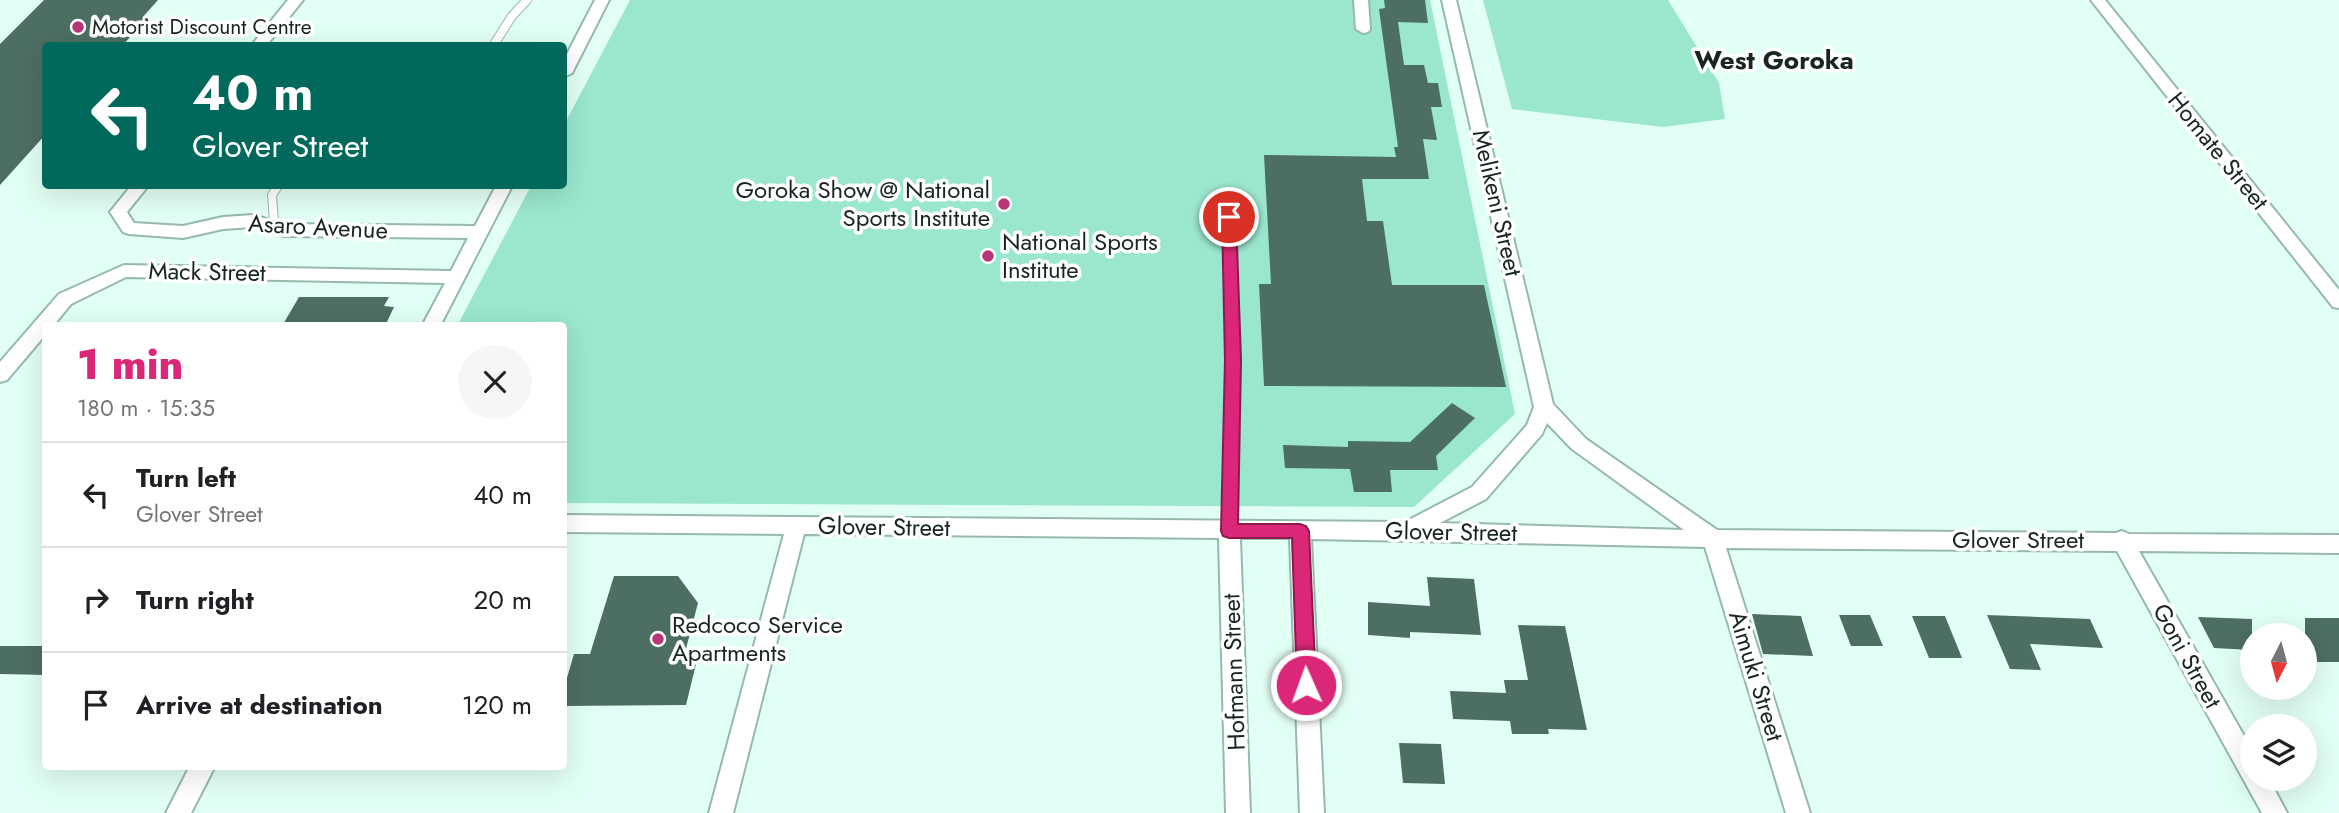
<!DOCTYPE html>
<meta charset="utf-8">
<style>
:root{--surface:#fff;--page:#f6f6f6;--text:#202124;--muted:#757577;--line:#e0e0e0;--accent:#db2777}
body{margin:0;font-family:Jost,sans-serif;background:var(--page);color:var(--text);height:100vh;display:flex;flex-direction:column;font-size:26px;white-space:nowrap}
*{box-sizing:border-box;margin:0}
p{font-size:23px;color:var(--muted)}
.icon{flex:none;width:38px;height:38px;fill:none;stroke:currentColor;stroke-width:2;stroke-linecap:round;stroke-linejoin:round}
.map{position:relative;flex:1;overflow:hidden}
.panel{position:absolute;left:42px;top:322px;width:525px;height:448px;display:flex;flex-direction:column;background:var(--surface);border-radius:7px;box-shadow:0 7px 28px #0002}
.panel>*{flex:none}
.top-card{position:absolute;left:42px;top:42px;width:525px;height:147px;border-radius:7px;box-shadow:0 7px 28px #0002;background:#00695c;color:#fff;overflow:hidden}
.needle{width:46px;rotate:186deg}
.tools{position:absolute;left:2240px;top:623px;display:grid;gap:14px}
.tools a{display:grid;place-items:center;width:77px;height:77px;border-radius:50%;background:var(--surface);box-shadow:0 7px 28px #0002;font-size:35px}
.pin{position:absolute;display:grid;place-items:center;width:60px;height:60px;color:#fff;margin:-30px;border:4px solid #fff;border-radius:50%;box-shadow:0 2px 7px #0007}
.me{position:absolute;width:77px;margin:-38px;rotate:358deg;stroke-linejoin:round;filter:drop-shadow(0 0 5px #0008)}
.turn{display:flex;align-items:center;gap:24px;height:147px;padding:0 35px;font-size:32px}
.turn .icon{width:91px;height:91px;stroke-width:2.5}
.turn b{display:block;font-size:49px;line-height:60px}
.round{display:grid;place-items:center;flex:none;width:74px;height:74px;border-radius:37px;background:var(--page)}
.overview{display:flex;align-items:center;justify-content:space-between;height:119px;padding:0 35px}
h1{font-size:42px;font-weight:800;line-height:52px;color:var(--accent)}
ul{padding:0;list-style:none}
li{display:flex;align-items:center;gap:21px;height:105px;padding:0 35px;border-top:2px solid var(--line)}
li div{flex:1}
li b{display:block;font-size:26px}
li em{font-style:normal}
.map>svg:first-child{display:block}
</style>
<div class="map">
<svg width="2339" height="813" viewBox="0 0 2339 813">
<rect width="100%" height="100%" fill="#e2fff4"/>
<path fill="#9ae6ce" d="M630,0H1430L1515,414L1414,507L564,503V326H457L531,186H564V125Z
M1483,0H1668L1719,83L1725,119L1663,127L1512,109Z"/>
<path fill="#4d6e63" d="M44,0H158L142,18H148L122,46H46V134L0,185V44Z
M1384,0H1425L1428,23L1398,22L1404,65H1424L1428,83H1438L1442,107H1431L1437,140L1423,139L1429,179H1362L1367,221H1383L1392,285H1484L1506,387L1264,386L1259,284H1271L1264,155L1396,157L1394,147H1398L1379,9L1385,8Z
M299,297H389L384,306L394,307L385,326H282Z
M1452,403L1475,418L1436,456L1438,470H1390L1392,492H1354L1350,469L1285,468L1283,445L1348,447V441L1410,442Z
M614,576H678L698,603L682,664H696L686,705L564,706V688L574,654H590Z
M1427,577L1474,579L1481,635L1410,632V638L1368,635V602L1430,606Z
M1752,614L1801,616L1813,656L1763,654Z
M1839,615H1870L1883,646H1851Z
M1987,615L2090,619L2103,648L2030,644L2041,670L2010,669Z
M1912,616H1945L1962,658H1929Z
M2198,617L2252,619V650L2214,648Z
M2305,618H2339V662H2305Z
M1518,625L1565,626L1587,730L1548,729L1549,734H1512L1510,721L1453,719L1450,691L1506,693L1504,680H1528Z
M0,646H46V675L0,674Z
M1399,743L1441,744L1445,784L1403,783Z"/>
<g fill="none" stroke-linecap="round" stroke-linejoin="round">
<g stroke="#96b9ad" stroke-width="10">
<path id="lane-far1" d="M493,46L512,16L527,0
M278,186L272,195L274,222L282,228
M1229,217L1233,353"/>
</g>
<g stroke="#96b9ad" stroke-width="14">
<path id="lane" d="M1229,531L1233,351"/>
</g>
<g stroke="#96b9ad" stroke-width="4">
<path id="street" d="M288,0H303L266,46H251Z
M595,0H609L572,73L564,77V60Z
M1354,0H1368L1370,29L1368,32L1363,33L1356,29Z
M1442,0H1456L1553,404L1586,439L1717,530L2116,533L2122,531L2129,534L2339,535V553L2139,551L2252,750V779H2269L2287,813H2262L2117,551L1726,548L1810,813H1786L1705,547L1311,539L1324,813H1300L1290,538H1240L1250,813H1226L1219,538L804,534L733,813H709L784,534L564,532V515L1405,522L1472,487L1527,425L1534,407ZM1547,423L1572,449L1684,530L1440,523L1486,499L1542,434Z
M2091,0H2105L2339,290V308L2333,307Z
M131,186H148L127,212L134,223L183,226L223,217L253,215L284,224L475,226L496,186H512L440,326H422L445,283L126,277L71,304L53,326H46V334L7,380L0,382V362L59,294L124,265L451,271L468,238L284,236L253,227L223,229L183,238L129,234L123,232L110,212Z
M190,766H215L191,813H166Z"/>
</g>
<use href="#lane-far1" stroke="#fff" stroke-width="8"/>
<use href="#lane" stroke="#fff" stroke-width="10"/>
<use href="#street" fill="#fff" fill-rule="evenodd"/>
</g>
<path fill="#db2777" stroke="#8e194d" stroke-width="2" d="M1229,212L1236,217L1241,360L1238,524H1300L1306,526L1309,531L1316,685L1313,691L1306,693L1300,691L1297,685L1292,538H1229L1223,536L1221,531L1225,360L1222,217Z"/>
<g fill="#b8357b" stroke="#fff" stroke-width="2.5">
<circle cx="78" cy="27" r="7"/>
<circle cx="1004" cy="204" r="7"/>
<circle cx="988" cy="256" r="7"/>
<circle cx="658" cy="639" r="7"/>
</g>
<g text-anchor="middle" stroke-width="7" stroke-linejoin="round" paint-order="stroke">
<g font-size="21" fill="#182622" stroke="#fff" text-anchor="start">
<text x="92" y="34">Motorist Discount Centre</text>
</g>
<g font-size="24" fill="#182622" stroke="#fff">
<text transform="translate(2218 151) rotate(51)" y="8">Homate Street</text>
<text transform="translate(1497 203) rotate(77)" y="8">Melikeni Street</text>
<text transform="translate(318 227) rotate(3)" y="8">Asaro Avenue</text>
<text transform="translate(207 272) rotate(1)" y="8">Mack Street</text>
<text transform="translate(884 527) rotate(1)" y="8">Glover Street</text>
<text transform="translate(1451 532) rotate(1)" y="8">Glover Street</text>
<text x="2018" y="548">Glover Street</text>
<text transform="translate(2187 656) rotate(61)" y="8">Goni Street</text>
<text transform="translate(1234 672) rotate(-92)" y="8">Hofmann Street</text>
<text transform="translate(1756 676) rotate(73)" y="8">Aimuki Street</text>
</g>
<g font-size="24" fill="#182622" stroke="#fff" text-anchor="start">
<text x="990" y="198" text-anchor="end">Goroka Show @ National<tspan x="990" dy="28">Sports Institute</tspan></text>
<text x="1002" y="250">National Sports<tspan x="1002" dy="28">Institute</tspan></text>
<text x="672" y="633">Redcoco Service<tspan x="672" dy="28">Apartments</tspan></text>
</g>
<g font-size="26" font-weight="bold" fill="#182622" stroke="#fff">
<text x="1774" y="69">West Goroka</text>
</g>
</g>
</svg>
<div class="tools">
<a><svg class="needle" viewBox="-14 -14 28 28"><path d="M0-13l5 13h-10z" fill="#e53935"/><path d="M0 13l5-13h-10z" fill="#757577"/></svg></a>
<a><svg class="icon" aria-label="layers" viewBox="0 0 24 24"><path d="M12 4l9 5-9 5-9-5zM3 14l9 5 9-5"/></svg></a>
</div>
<div class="pin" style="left:1229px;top:217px;background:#d93025"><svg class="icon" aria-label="arrive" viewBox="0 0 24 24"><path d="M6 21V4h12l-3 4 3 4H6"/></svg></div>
<svg class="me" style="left:1306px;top:685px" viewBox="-20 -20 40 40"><circle r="17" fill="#db2777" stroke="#fff" stroke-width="3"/><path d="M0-11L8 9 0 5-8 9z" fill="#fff"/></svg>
<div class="top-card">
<div class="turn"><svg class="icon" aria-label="left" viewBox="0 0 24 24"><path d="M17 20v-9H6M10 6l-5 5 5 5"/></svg><div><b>40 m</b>Glover Street</div></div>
</div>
<section class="panel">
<div class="overview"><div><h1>1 min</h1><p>180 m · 15:35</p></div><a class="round"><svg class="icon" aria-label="close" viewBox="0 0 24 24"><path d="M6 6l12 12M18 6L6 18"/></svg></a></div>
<ul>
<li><svg class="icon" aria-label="left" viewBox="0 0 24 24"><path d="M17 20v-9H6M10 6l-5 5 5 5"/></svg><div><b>Turn left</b><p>Glover Street</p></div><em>40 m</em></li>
<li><svg class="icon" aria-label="right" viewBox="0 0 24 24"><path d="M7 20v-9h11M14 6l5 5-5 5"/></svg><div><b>Turn right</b></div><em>20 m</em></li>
<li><svg class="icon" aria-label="arrive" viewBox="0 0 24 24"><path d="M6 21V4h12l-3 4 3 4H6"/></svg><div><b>Arrive at destination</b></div><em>120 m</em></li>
</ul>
</section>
</div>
